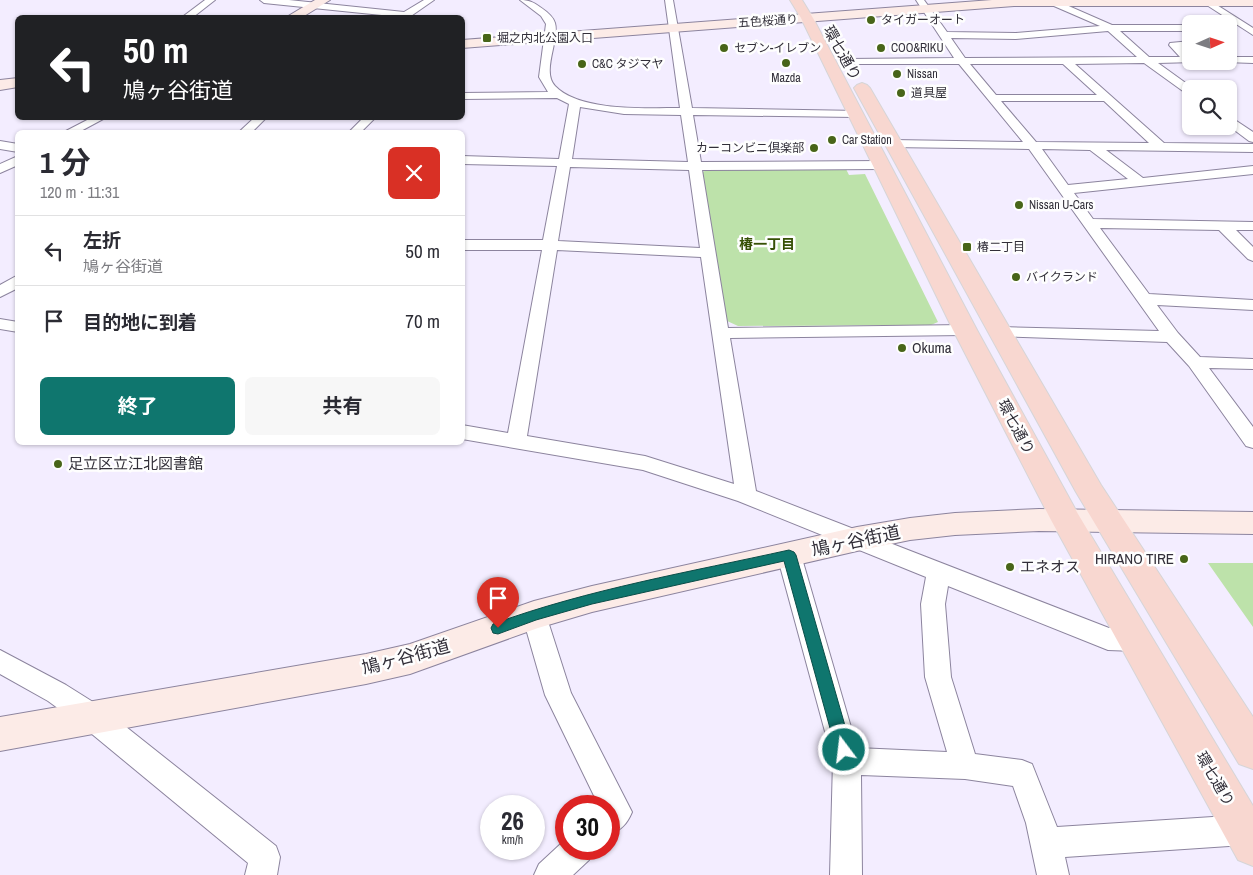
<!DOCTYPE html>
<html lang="ja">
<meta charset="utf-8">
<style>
:root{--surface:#fff;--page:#f7f7f7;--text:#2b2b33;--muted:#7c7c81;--line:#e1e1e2;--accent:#0f766e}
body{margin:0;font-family:"Archivo Narrow","Noto Sans JP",sans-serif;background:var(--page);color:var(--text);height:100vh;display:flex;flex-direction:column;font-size:19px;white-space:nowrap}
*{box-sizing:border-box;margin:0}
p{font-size:16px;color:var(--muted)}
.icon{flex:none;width:28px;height:28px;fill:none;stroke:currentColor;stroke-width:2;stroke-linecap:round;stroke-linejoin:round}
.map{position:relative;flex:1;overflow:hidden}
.side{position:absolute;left:15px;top:130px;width:450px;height:315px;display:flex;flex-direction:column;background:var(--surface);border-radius:8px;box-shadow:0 1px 4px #0004}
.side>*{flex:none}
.hud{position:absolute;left:15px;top:15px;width:450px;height:105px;border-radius:8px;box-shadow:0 1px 4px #0004;background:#202124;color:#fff;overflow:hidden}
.needle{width:32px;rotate:87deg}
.tools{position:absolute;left:1182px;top:15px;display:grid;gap:10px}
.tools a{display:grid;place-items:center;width:55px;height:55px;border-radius:8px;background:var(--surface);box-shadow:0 1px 4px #0004;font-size:25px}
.speed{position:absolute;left:480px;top:795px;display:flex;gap:10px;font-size:25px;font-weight:700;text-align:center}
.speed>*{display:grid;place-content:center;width:65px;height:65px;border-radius:50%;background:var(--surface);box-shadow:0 1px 4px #0004;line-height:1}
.speed small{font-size:12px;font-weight:400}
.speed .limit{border:8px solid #d22;background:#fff;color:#111}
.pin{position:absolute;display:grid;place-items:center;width:42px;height:42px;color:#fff;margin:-51px -21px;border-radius:50% 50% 50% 0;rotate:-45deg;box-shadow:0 0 5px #0007}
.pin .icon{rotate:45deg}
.me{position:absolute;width:55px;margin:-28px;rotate:345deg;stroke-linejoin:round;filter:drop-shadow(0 0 4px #0008)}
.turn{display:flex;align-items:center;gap:18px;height:105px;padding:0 25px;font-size:22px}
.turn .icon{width:65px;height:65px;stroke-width:2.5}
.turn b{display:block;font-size:35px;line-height:42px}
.round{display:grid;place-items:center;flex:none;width:52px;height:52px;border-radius:8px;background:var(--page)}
.summary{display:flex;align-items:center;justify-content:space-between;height:85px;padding:0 25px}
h1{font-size:30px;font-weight:700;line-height:38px}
.button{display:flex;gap:10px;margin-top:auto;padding:10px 25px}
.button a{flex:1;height:58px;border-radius:8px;background:var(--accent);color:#fff;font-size:20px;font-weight:700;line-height:58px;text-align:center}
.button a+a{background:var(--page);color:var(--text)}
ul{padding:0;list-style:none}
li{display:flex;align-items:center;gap:15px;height:70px;padding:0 25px;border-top:1px solid var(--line)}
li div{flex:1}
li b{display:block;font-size:19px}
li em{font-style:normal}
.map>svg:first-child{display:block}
</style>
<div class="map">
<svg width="1253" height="875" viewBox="0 0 1253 875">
<rect width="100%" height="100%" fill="#f3edff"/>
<path fill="#bde2aa" d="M846,169L849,175L865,174L938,322L931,325L738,326L725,320L701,172L709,170Z
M1208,563H1253V627Z"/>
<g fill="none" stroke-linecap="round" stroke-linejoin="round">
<g stroke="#8c849e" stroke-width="2">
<path id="street" d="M205,0H215L192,18H181Z
M260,0H289L404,12L424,0H434L411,16V18L264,3Z
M520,0C529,0 533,2 540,7C546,11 553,16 555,23C560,40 541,71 555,86C580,112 646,108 680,108L665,0H673L692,108L859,111L861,113L859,115L855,117L693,115L701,162L882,161L889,165L882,169L702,170L728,328L965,325L971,326L974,330L971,334L965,335L730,338L756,491L1109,628L1135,629L1144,633L1148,640L1144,647L1135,651L1108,650L948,586L945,604L951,677L975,754L1022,760L1032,764L1057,827L1244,815L1253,819V841L1244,845L1065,857L1069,875H1037L1026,823L1013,786L965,779L861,775L862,875H830L833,761L777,555L781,549L789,546L797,549L801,555L857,748L947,752L925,677L921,604L926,577L738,501L643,470L462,439V425L508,433L542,250H462V240H543L557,166L462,164V156L559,159L569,104L557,98L462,99V93L548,92L539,77L546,24L541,16ZM580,107L624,114L681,115L688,162L572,159ZM570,167L689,170L700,248L558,241ZM557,250L701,257L734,484L645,456L527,436Z
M916,0H924L947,32L1016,33L1100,26L1047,3L1046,0H1055L1112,25H1191V31H1120L1149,57H1180L1169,45L1170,43L1191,41V47L1182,48L1191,56V61L1195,62L1158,63L1194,89H1191V95L1187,94L1144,63L1075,64L1164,143L1253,144V152L1106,150L1143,178L1253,166V174L1074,193L1093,219L1253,222V230H1236L1253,247V261L1248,259L1219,230L1100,228L1149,294L1253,300V310L1157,305L1178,333L1200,357L1253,359V369L1209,368L1253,427V448L1246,446L1189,366L1167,342L994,336L991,332L994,328L1000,327L1159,331L1029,149L889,147L887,144L889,141L893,140L1023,142L959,64H843L842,62L847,59L954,58ZM1108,31L1137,57L965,58L951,38L1016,39ZM970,64H1063L1097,95H996ZM1001,101H1104L1149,143L1036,142ZM1042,149L1090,150L1128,179L1068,185Z
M1199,0H1209L1253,28V35Z
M1229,57H1253V63L1225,62L1229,61Z
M1229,116L1253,132V142L1249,141L1229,126Z
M91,118H105L79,132H64Z
M254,118H266L252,132H239Z
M363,118H375L361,132H349Z
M0,141L18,144V152L0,149Z
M18,156V165L0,173V164Z
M18,275V288L0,297V285Z
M0,319L18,322V332L0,329Z
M534,605L543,608L546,615L571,693L632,812C627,824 621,830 609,835V806H599L545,695L522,615L525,608Z
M0,650L66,685L101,707L276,846L280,857L277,875H245L248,863L81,725L48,701L0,674Z
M566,839V849H593L589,860L573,875H534L539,864Z"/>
</g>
<g stroke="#8c849e" stroke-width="2">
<path id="secondary" d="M315,0H330L301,18H285Z
M992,0H1253V6H1014L462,48V40Z
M18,78V87L0,90V80Z
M1039,509L1253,512V534L1039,531L955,535L910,540L857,551L592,612L538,628L410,674L366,684L0,751V717L366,654L410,644L534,601L592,586L857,527L910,518L955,513Z"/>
</g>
<g stroke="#d6d5d7" stroke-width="2">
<path id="primary" d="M790,0H802L813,18L977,330L1078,514L1253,806V866L1238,860L1051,520L953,330L801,18Z
M862,83L867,85L870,88L1101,485L1253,717V769L1239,764L1076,492L854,88L857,85Z"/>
</g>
<use href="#street" fill="#fff" fill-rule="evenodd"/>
<use href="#secondary" fill="#fcebe7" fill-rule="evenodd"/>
<use href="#primary" fill="#f8d7d0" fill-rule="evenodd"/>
</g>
<path fill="#0f766e" stroke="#0a4d48" d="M789,550L794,552L796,555L852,750L850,755L844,758L839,755L836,750L784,561L592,604L536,620L498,634L493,633L491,628L493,624C589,589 690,572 789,550Z"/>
<g fill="#486519" stroke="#fefefe" stroke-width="2">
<circle cx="871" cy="20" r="5"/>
<rect x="482" y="33" width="10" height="10" rx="2.5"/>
<circle cx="724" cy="48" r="5"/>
<circle cx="881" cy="48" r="5"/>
<circle cx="786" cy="63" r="5"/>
<circle cx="582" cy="64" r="5"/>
<circle cx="897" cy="74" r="5"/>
<circle cx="901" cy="93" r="5"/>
<circle cx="832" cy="140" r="5"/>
<circle cx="814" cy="148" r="5"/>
<circle cx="1019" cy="205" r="5"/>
<rect x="962" y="242" width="10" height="10" rx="2.5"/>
<circle cx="1016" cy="277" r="5"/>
<circle cx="902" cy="348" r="5"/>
<circle cx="58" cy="464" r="5"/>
<circle cx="1184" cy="559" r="5"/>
<circle cx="1010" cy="567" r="5"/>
</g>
<g text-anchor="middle" stroke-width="5" stroke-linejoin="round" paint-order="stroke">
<g font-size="12" fill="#322f39" stroke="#fefefe" text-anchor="start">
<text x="881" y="24">タイガーオート</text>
<text x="497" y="42">堀之内北公園入口</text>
<text x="734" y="52">セブン-イレブン</text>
<text x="891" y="52">COO&amp;RIKU</text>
<text x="592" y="68">C&amp;C タジマヤ</text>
<text x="907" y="78">Nissan</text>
<text x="786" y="82" text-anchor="middle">Mazda</text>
<text x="911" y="97">道具屋</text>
<text x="842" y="144">Car Station</text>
<text x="804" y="152" text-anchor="end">カーコンビニ倶楽部</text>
<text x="1029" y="209">Nissan U-Cars</text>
<text x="977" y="251">椿二丁目</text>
<text x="1026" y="281">バイクランド</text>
</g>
<g font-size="12" fill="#322f39" stroke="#fefefe">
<text transform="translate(768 21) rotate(-4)" y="4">五色桜通り</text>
</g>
<g font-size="14" font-weight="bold" fill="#365005" stroke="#fefefe">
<text x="767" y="249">椿一丁目</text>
</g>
<g font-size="15" fill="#322f39" stroke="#fefefe">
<text transform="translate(842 53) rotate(61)" y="5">環七通り</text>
<text transform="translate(1016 427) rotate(62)" y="5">環七通り</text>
<text transform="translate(1215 779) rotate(60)" y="5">環七通り</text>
</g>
<g font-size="15" fill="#322f39" stroke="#fefefe" text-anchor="start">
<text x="912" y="353">Okuma</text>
<text x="68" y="469">足立区立江北図書館</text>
<text x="1174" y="564" text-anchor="end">HIRANO TIRE</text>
<text x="1020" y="572">エネオス</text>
</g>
<g font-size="18" fill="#322f39" stroke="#fefefe">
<text transform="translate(856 541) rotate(-12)" y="6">鳩ヶ谷街道</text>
<text transform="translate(406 657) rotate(-15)" y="6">鳩ヶ谷街道</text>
</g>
</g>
</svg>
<div class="tools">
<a><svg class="needle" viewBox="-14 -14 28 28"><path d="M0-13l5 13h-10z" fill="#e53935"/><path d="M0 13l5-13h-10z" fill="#7c7c81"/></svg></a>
<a><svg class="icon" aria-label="search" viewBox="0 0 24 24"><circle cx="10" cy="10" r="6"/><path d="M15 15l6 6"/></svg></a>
</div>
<div class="speed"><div>26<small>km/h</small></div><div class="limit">30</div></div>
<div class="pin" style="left:498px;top:628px;background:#d93025"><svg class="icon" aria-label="arrive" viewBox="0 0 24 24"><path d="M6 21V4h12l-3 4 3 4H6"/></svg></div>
<svg class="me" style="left:844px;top:750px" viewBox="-20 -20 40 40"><circle r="17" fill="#0f766e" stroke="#fff" stroke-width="3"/><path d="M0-11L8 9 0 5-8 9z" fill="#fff"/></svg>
<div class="hud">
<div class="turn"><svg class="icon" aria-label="left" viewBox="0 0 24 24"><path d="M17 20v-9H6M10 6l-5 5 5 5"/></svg><div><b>50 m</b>鳩ヶ谷街道</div></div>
</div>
<section class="side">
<div class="summary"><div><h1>1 分</h1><p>120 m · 11:31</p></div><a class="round" style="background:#d93025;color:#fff"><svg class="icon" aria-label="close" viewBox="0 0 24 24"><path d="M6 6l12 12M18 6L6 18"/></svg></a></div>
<ul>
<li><svg class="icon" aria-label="left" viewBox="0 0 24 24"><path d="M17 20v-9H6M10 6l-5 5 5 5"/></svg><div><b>左折</b><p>鳩ヶ谷街道</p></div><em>50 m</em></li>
<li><svg class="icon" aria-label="arrive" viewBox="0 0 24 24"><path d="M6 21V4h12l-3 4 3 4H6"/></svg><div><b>目的地に到着</b></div><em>70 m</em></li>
</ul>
<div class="button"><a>終了</a><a>共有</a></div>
</section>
</div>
